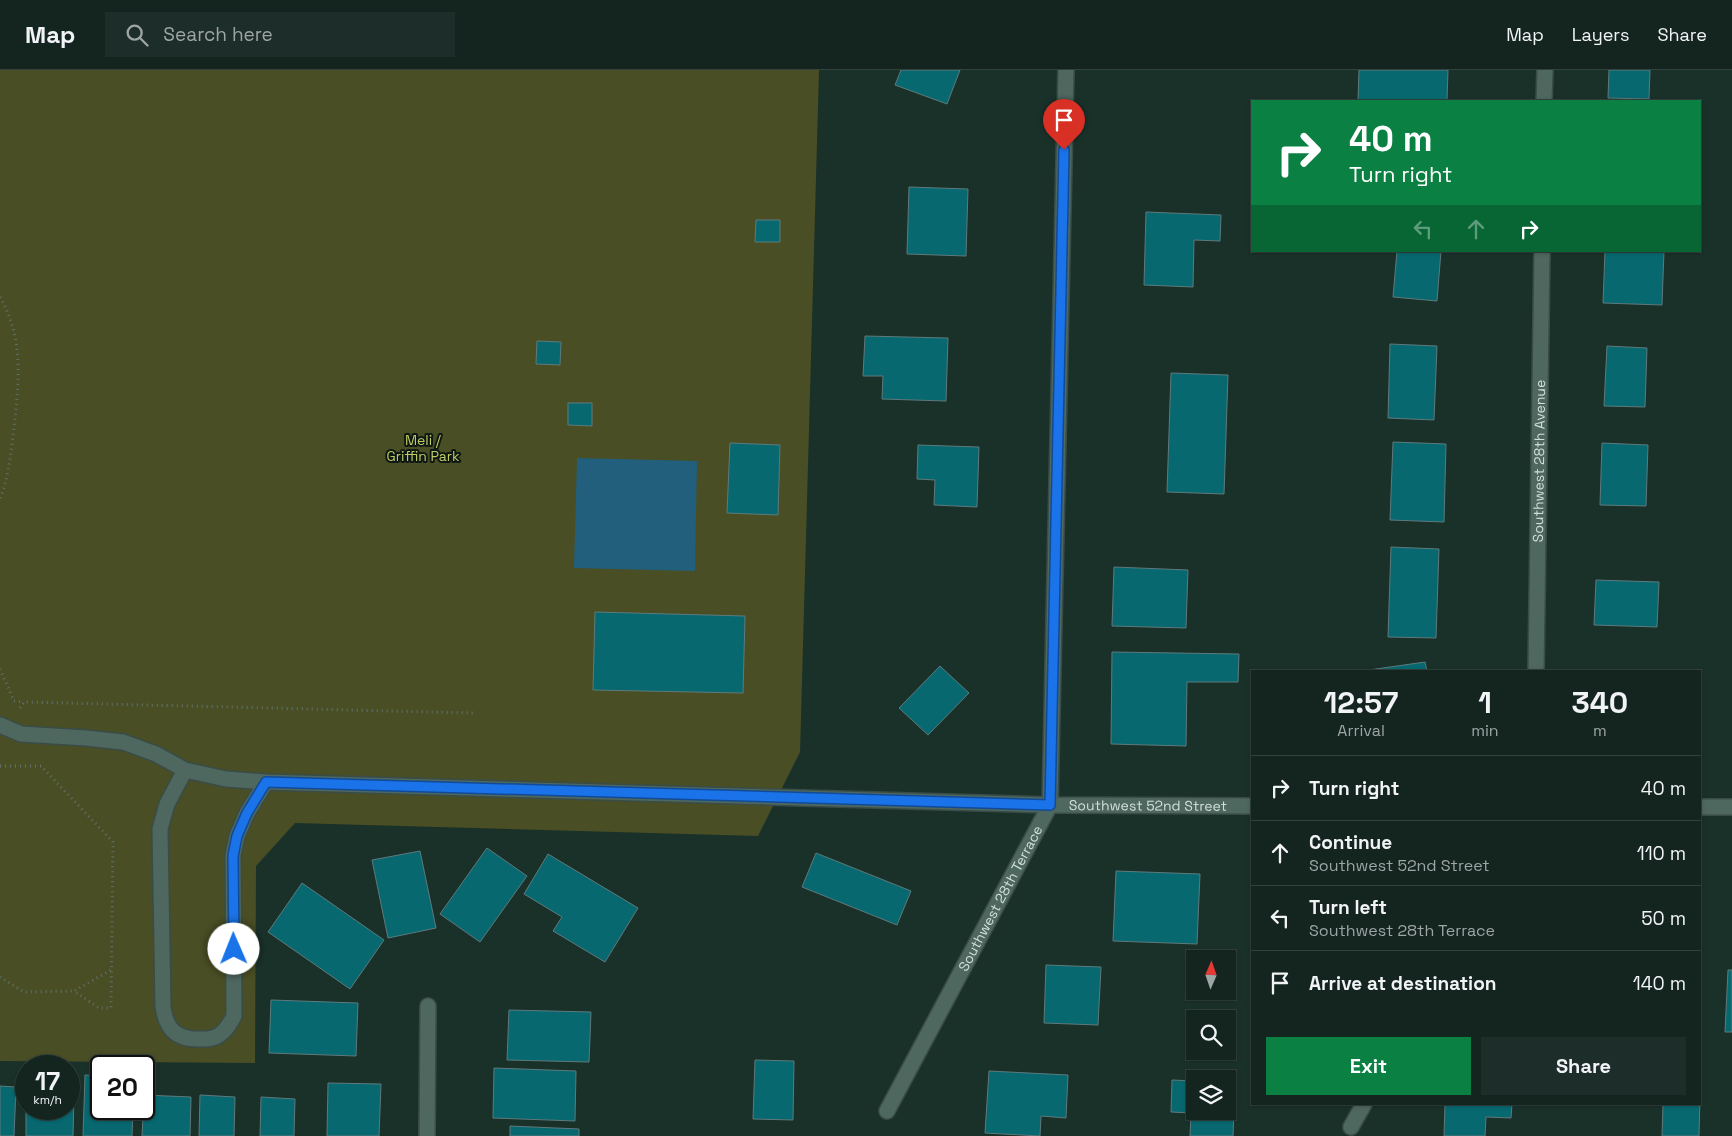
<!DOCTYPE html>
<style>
:root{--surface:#142520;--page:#1d2d29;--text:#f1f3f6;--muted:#9da5a5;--line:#33423e;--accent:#0b8043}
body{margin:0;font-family:"Space Grotesk",sans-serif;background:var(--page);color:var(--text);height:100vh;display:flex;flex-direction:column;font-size:19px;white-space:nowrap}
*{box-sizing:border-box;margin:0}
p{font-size:16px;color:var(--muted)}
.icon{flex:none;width:28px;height:28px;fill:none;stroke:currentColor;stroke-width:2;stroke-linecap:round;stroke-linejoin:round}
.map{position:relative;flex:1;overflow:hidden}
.details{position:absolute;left:1251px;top:600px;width:450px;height:435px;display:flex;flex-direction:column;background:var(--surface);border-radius:0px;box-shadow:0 1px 4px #0004,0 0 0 1px var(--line)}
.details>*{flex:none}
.top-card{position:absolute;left:1251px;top:30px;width:450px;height:152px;border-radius:0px;box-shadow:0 1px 4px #0004,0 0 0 1px var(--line);background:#0b8043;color:#fff;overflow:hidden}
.needle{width:32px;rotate:2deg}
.buttons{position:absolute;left:1186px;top:880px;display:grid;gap:10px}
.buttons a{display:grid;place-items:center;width:50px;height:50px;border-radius:0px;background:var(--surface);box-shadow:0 1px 4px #0004,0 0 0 1px var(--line);font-size:25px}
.speed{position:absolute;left:15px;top:985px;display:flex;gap:10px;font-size:25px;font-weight:700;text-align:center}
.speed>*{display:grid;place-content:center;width:65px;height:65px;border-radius:50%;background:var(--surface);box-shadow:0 1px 4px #0004,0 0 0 1px var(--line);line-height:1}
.speed small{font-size:12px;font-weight:400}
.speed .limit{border:2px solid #111;border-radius:8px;background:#fff;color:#111}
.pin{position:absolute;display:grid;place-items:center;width:42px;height:42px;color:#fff;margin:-51px -21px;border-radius:50% 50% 50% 0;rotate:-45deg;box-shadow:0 0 5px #0007}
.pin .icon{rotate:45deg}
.me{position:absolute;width:55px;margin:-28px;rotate:359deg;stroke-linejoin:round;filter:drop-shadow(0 0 4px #0008)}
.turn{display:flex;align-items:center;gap:18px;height:105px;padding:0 15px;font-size:22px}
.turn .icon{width:65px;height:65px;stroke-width:2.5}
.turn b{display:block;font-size:35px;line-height:42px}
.lanes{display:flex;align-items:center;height:48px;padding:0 15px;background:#0003;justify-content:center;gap:25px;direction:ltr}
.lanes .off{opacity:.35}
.eta{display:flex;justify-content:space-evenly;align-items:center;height:85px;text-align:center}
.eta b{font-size:30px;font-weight:800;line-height:35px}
.primary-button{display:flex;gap:10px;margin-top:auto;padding:10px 15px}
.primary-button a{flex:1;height:58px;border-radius:0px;background:var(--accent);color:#fff;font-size:20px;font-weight:800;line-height:58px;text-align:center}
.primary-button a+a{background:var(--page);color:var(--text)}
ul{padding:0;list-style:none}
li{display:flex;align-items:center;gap:15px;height:65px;padding:0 15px;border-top:1px solid var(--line)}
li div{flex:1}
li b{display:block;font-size:19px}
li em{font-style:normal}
header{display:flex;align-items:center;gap:30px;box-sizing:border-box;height:70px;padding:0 25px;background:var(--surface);border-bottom:1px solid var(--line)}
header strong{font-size:24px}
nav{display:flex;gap:28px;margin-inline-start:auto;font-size:18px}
.search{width:350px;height:45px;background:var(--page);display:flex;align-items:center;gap:12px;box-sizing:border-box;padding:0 18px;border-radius:0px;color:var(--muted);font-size:19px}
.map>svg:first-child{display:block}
</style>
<header>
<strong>Map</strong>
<div class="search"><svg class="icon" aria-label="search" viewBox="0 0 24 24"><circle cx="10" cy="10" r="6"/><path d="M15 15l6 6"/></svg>Search here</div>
<nav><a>Map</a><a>Layers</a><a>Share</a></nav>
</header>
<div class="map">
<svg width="1732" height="1066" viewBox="0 0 1732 1066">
<rect width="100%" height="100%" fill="#1a312a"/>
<path fill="#4a4e24" d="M0,0H819L800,682L758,766L295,753L256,796L255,993L0,991Z"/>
<path fill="#215f7d" d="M577,388L697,391L695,501L574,498Z"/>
<path fill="#086870" stroke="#5e7a7c" d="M901,0H960L947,34L895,15Z
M1359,0H1448L1447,31L1358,30Z
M1609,0H1650L1649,29L1608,28Z
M909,117L968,119L966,186L907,184Z
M1146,142L1221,145L1220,171L1194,170L1193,217L1144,215Z
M756,150H780V172H755Z
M1397,181H1441L1437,231L1393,227Z
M1605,181H1664L1662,235L1603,233Z
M865,266L948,268L946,331L882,329L883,306H863Z
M537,271L561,272L560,295L536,294Z
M1390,274L1437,276L1434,350L1388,348Z
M1607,276L1647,278L1645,337L1604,336Z
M1171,303L1228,305L1224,424L1167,422Z
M568,333H592V356L568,355Z
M1393,372L1446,374L1444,452L1390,450Z
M730,373L780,375L778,445L727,443Z
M1602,373L1648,375L1646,436L1600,435Z
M918,375L979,377L977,437L934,435L935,410L917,409Z
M1391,477L1439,479L1436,568L1388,567Z
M1114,497L1188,500L1186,558L1112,556Z
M1596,510L1659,512L1657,557L1594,555Z
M595,542L745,546L743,623L593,620Z
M1112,582L1239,584L1238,612H1187L1186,676L1111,674Z
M1425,592L1427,601H1362Z
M940,596L969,623L928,665L899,638Z
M487,778L527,806L480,872L440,844Z
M420,781L436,858L388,868L372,790Z
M816,783L911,821L897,855L802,817Z
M548,784L638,838L605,892L553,861L562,847L524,824Z
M1116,801L1200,804L1197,874L1113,871Z
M302,813L384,870L350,919L268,862Z
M1046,895L1101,897L1098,955L1044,953Z
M1728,900H1732V962H1725Z
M271,930L358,933L356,986L269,983Z
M509,940L591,942L589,992L507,990Z
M755,990L794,991L793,1050L753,1049Z
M494,998L576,1001L575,1051L493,1048Z
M989,1001L1068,1005L1066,1048L1041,1046L1040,1066L985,1063Z
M85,1005L101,1006V1039H133L132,1066H83Z
M1172,1010L1195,1011V1041H1228V1012H1235L1233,1066H1190L1191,1043L1171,1042Z
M328,1013L381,1014L379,1066H327Z
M0,1016L16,1017L14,1066H0Z
M144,1025L191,1027L190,1066H142Z
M200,1025L235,1027L234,1066H199Z
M69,1026H74L73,1066H26V1039H69Z
M261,1027L295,1029L294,1066H260Z
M1700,1028L1699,1066H1662L1663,1034H1700Z
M1445,1034H1512L1511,1048L1486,1047L1485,1066H1444Z
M510,1056L579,1059V1066H510Z"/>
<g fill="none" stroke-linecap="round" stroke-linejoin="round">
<g stroke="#394c47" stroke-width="18">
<path id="lane" d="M0,655L21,664L86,668L123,672L156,684L185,700L226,709L266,712L803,728
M185,700L167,734L160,759L163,937C166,959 176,970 200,969C206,969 214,969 219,965C226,961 230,953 234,946L233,785L237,766L247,743L266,712"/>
</g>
<g stroke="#394c47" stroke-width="18">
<g id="street">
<path d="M1544,31L1545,0"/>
<path id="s1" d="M1536,601L1542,181"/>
<path id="s2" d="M803,728L1050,735L1252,736"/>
<path d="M1700,737H1732"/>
<path id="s3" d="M887,1041L1050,735L1066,0"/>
<path d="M1351,1057L1364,1034"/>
<path d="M427,1066L428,936"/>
</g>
</g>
<path stroke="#5e716b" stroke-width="3" stroke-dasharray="1 4" stroke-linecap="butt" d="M0,227C24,268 19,312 14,357C11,382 9,406 0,429
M0,599L14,631L24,632
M20,638L24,632L473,643
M0,696H41L113,772L111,938H99L74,921L111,900
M0,907L24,922L74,921"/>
<use href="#lane" stroke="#4e675f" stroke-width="15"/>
<use href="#street" stroke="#4e675f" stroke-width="15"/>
</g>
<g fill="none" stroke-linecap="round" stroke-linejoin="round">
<g stroke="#114b97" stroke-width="12">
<path id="route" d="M234,879L233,786L237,766L247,743L266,712L1050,735L1064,80"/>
</g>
<use href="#route" stroke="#1a73e8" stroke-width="9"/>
</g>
<g text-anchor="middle" stroke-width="4" stroke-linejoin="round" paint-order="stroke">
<g font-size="14" fill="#c1ca63" stroke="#0d1714">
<text x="423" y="375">Meli /<tspan x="423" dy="16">Griffin Park</tspan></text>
</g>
<g font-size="14" fill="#d1dfda" stroke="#0d1714">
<text dy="5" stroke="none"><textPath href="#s1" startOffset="210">Southwest 28th Avenue</textPath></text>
<text dy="5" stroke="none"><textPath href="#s2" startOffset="345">Southwest 52nd Street</textPath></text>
<text dy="5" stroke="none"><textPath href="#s3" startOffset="241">Southwest 28th Terrace</textPath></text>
</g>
</g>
</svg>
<div class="buttons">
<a><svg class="needle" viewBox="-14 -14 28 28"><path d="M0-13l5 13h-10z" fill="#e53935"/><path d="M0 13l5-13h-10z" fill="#9da5a5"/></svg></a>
<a><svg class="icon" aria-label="search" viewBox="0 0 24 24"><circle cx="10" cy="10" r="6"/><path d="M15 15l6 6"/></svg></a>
<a><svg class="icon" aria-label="layers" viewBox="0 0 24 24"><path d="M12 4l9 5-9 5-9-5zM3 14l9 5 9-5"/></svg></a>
</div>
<div class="speed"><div>17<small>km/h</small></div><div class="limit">20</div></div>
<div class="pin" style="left:1064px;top:80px;background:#d93025"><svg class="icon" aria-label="arrive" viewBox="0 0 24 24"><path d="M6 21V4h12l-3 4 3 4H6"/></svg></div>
<svg class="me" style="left:234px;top:879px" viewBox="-20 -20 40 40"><circle r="19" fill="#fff"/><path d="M0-13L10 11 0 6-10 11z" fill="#1a73e8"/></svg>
<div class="top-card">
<div class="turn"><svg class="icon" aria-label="right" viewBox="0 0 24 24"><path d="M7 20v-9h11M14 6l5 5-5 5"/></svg><div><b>40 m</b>Turn right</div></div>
<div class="lanes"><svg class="icon off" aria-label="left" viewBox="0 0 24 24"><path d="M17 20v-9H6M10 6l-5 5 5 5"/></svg><svg class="icon off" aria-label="ahead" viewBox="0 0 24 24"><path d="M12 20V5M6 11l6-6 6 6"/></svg><svg class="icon" aria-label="right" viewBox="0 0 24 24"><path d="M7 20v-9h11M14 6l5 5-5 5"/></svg></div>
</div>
<section class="details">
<div class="eta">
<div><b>12:57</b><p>Arrival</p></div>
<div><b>1</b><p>min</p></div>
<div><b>340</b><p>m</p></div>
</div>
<ul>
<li><svg class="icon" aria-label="right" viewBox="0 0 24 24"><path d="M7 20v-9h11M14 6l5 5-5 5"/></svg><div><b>Turn right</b></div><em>40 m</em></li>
<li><svg class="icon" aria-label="ahead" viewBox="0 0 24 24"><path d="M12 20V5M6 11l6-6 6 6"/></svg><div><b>Continue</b><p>Southwest 52nd Street</p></div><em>110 m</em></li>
<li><svg class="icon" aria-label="left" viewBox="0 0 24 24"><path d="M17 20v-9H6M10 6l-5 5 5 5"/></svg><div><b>Turn left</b><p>Southwest 28th Terrace</p></div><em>50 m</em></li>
<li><svg class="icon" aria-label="arrive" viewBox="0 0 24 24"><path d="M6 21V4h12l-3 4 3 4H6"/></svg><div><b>Arrive at destination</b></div><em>140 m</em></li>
</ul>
<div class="primary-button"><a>Exit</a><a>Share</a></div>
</section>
</div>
